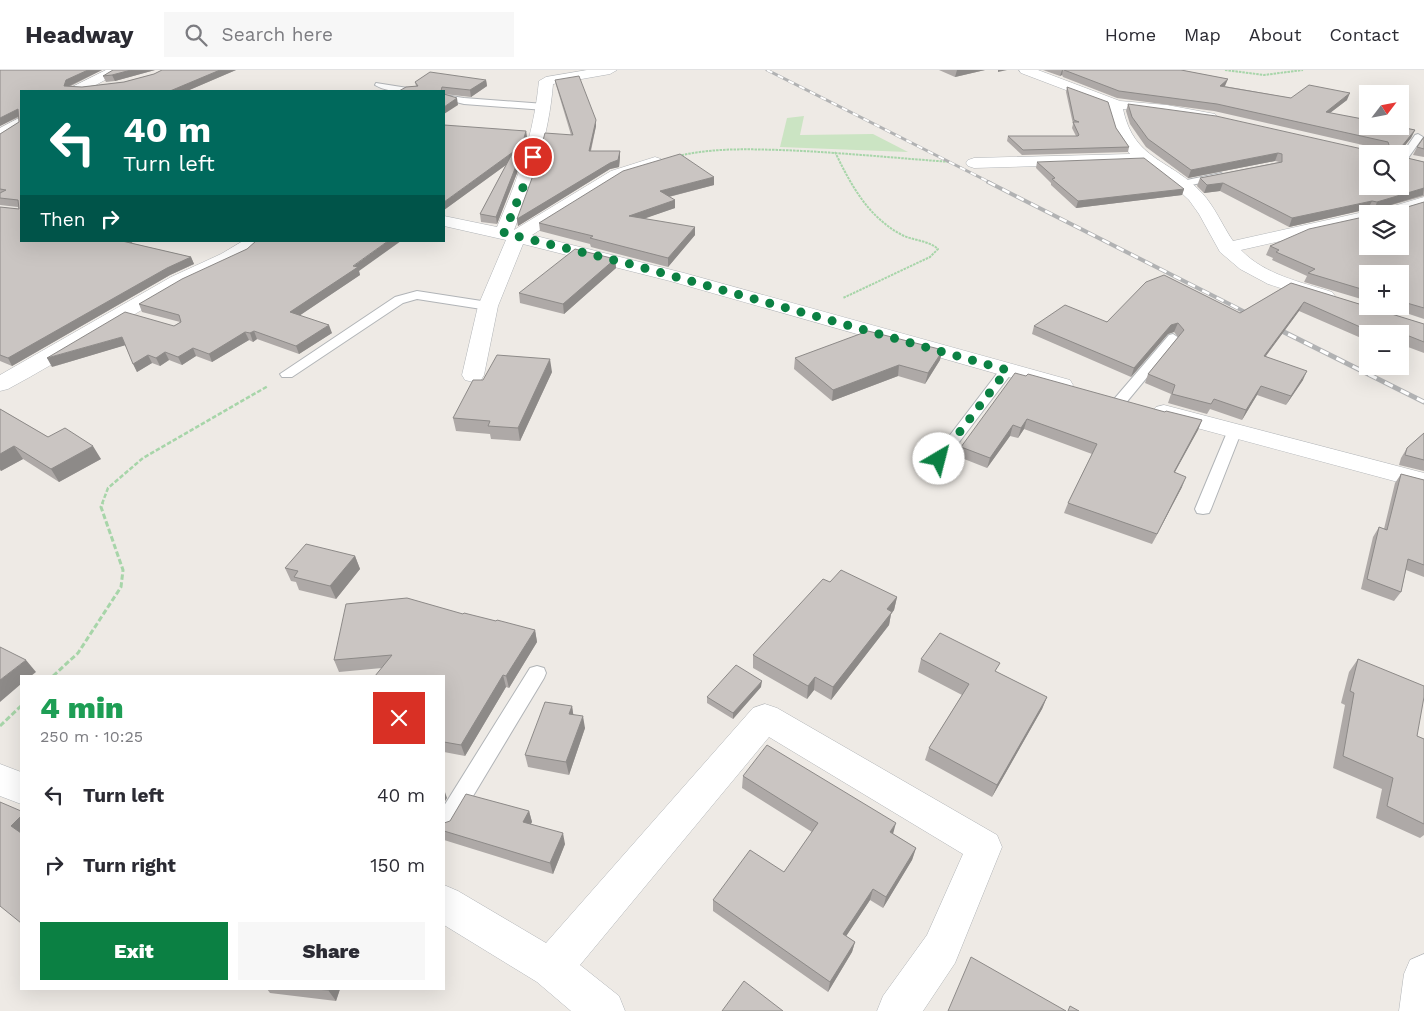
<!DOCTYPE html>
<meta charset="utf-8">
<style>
:root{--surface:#fff;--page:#f7f7f7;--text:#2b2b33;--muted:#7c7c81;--line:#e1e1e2;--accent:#0b8043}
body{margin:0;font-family:"Work Sans",sans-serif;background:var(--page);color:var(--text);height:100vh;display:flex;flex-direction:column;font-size:19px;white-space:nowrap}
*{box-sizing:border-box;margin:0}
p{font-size:16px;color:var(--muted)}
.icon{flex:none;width:28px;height:28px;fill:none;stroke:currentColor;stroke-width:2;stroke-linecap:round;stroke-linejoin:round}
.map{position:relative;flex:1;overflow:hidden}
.sheet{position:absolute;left:20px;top:605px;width:425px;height:315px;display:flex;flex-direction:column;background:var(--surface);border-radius:0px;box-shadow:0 5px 20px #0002}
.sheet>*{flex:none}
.top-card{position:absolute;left:20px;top:20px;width:425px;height:152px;border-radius:0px;box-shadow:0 5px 20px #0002;background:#00695c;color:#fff;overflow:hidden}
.needle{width:32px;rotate:58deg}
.controls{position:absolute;left:1359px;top:15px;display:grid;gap:10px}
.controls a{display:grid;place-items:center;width:50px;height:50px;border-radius:0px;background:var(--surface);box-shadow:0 5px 20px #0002;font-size:25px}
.pin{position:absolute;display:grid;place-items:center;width:42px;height:42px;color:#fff;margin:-21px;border:2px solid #fff;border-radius:50%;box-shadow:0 1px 5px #0007}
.me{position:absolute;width:55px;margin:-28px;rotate:37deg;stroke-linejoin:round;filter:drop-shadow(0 0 4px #0008)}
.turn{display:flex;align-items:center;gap:18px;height:105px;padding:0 20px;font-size:22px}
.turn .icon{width:65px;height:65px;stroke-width:2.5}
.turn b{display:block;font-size:35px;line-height:42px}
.then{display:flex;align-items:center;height:48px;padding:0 20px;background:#0003;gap:10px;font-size:19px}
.round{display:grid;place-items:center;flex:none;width:52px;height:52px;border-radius:0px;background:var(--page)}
.head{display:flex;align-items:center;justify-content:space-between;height:85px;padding:0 20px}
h1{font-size:30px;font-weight:800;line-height:38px;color:#1e9e55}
.action{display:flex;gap:10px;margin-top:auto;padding:10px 20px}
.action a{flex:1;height:58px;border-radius:0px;background:var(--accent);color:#fff;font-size:20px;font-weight:800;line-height:58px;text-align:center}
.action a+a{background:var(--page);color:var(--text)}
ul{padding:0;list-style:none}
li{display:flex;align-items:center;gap:15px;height:70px;padding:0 20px}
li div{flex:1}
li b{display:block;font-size:19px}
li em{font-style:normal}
header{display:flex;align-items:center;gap:30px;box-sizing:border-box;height:70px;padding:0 25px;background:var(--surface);border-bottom:1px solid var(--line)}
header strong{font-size:24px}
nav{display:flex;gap:28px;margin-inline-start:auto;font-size:18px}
.search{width:350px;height:45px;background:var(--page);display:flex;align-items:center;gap:12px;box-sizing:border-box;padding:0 18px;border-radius:0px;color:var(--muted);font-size:19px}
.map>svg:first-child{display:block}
</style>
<header>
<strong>Headway</strong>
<div class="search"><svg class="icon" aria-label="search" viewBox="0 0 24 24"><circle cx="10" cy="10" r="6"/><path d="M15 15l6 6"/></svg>Search here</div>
<nav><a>Home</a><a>Map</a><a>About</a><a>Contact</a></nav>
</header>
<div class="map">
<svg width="1424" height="941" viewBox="0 0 1424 941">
<rect width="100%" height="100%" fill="#eeeae5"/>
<path fill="#cbe4c3" d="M804,46L800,65L873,64L908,82L780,77L787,48Z"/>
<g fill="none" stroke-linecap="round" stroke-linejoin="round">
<g stroke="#b1b4b7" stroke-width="2">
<path id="service" d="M376,13L414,19L418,21C405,22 386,22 375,15Z
M444,25L464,28L545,34L549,37L545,40L464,34L444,29Z
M1418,64L1423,67L1406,91H1400V87L1415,65Z
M1221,103L1226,106L1224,108L1182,117L1177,114L1182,111Z
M417,221L488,232L494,236L488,240L417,229L403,233L292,307H282L280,304L395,227Z
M1173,264L1179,268L1177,271L1125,334H1115L1113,331L1115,328L1169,265Z
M1007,296L1014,300L944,392H934L932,389L934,386L1002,297Z
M1235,356L1240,357L1242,360L1211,439L1209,443L1203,444L1197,443L1195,439L1228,360L1230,357Z
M537,596L544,598L546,603L544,608L452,761L444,764V736L530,598Z"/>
</g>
<g stroke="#b1b4b7" stroke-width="1">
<path id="minor" d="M106,0H123L85,21H68L70,18Z
M587,0H617L610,4L553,14C549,65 533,112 514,160L611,101L655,87L661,89L663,92L661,95L623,107L532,165L684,203L1070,310L1073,315L1070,320L1062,322L1054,320L670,211L523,174L498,236L484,305L481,310L473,312L465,310L462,305L478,236L506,170L444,156V146L497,157C518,110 534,63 539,11L546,7Z
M1019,0H1038L1120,31L1167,35L1215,44L1217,47L1215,50L1210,51L1167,43L1123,39C1134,91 1171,89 1202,123C1215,137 1222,155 1233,171L1368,141L1373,142L1424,127V137L1400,144H1368V151L1241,180C1265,205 1301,212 1332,222L1335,226L1332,230L1325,232L1268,214L1240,199L1220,182L1199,144L1189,130L1173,115L1141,93L974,98L968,96L966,93L968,90L974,88L1130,84L1116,65L1108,36L1021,3Z
M21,47V57L0,70V58Z
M243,171H264C249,193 208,203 185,215C125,248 68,287 8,319L0,321V305L171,207L221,184Z
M1164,335L1424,403V419L1156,347L1152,342L1156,337Z
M765,634L777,638L997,765L1002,777L955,893L923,941H877L883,926L927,865L963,784L769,667L580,895L619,926L625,941H571L537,912L444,855V815L458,821L546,873L753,638Z
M0,694L21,702V734L0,726Z
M1424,884V941H1399L1404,904L1410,890Z"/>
</g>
<path stroke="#a7d5a9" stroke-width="2" stroke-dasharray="2.5 1" stroke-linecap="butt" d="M1225,0L1264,5L1303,0
M835,82C851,115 868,147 902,165C914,171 928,170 938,179L930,187L843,228
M678,86C712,78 746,79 780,80C837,82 894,88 951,92"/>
<path stroke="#a7d5a9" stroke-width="2.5" stroke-dasharray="4.5 2" stroke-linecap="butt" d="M102,434L108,418L143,388L268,316"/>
<path stroke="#a7d5a9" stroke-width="3" stroke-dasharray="5.5 2.5" stroke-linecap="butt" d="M53,606L78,583L121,517L123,500L101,437L103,433
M0,656L21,636"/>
<use href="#service" fill="#fff" fill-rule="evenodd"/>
<use href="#minor" fill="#fff" fill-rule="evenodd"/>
<g stroke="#b1b2b3" stroke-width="3">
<path id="rail-far2" d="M767,0L991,113"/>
</g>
<g stroke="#b1b2b3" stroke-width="4">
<path id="rail-far1" d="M988,112L1257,248"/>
</g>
<g stroke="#b1b2b3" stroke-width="5">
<path id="rail" d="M1272,256L1424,332"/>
</g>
<use href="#rail-far2" stroke="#fff" stroke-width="2" stroke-dasharray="6" stroke-linecap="butt"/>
<use href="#rail-far1" stroke="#fff" stroke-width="2.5" stroke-dasharray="8" stroke-linecap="butt"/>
<use href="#rail" stroke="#fff" stroke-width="3" stroke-dasharray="9" stroke-linecap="butt"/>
</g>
<path fill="#aea9a7" d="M0,0H102L69,17H82L124,12L154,4L162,0H236L187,21H21V171H134L131,173L191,187L194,194L170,205L12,296L0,291V137L19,139L18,137L0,135V64L19,52V47L0,56Z
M113,0H155L115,11L106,12L103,6Z
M939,0H985L955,7Z
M1043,0H1181L1228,9L1224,16L1291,28L1347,30L1330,43L1415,60L1411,68L1402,79L1403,87L1424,92V126L1381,138H1404L1424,132V249L1385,236H1400V204H1368V231L1304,212L1307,206L1272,190L1273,188L1266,185L1270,176L1400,144H1371L1373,140L1368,139L1289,157L1220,121L1204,123L1197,116L1200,108L1279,92L1275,91L1188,108L1146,77L1130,54L1126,41L1128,34L1371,81L1376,78L1214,41L1117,28L1063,7L1062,5L1060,6Z
M486,10L487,16L471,27L444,24V21H399L416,16L415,12Z
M555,10L596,56L591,81L620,87L619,97L610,99L518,156L517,149L571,65L556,15Z
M1067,17L1116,58L1129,77L1128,82L1022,85L1007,71L1008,66H1076L1072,58L1073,54L1066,22Z
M526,61L527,68L517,103L497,154L481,152L480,144L506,95L444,140Z
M1424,67V87L1413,85L1417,77Z
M1037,92L1184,119L1182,125L1076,138L1051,115V113L1036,98Z
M714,107V115L669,127L675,130V138L645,148L695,165L668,197L591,177L590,174L540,161L539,153Z
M247,179L359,201L360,205L300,245L332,263L299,284L257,269L253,272L249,270L212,292L196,286L182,295L169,290L160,296L152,293L137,302L125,275L52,297L174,256L180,252L142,242L139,234Z
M615,189L616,198L564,244L520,233L519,223Z
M1291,213L1424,254V283L1400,274V264H1368V271L1299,241L1266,286L1303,310L1286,335L1257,325L1242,350L1210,339L1207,344L1168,333L1171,324L1145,313L1148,304L1178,267L1174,262L1168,264L1131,307L1032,264L1034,256L1240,243Z
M795,288L940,290L925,314L898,306L832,331L794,299Z
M552,302L520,371L491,369L490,364L456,361L453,348L483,310Z
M1026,306L1165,342L1202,350L1198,360L1174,403L1182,417L1152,474L1064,443L1068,433L1092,384L1024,359L1018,368L1010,366L987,398L959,387L961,377Z
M0,339L48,367L101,389L59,412L23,389L1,401L0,400Z
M1424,363V401L1399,395L1401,388L1407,378Z
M1401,404L1424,410V507L1406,500L1401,522L1394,531L1361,519L1373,467L1379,457L1384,459L1395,413Z
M355,486L360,499L336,529L299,520L296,512L291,511L285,498Z
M830,512L897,527L894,540L891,544L889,555L831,630L814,620L807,629L753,598V585Z
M463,544L535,560L537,572L509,618L506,617L465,686L444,682V606L382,598L339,602L334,590Z
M921,589L997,602L1047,627L1042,639L992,727L925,690L929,678L962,625L918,602Z
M1358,589L1417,666L1424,669V765L1420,768L1376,748L1382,719L1333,698L1345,635L1341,633L1349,602Z
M761,617L733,649L707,633V627Z
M572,636L573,644L585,658L569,705L528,697L525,685Z
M743,706L893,764L916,778L912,790L883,838L870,830L846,866L855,872L852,882L828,922L713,841V830L784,802L812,762L742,718Z
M529,741L532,752L530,754L565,774L553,804L444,770V753Z
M267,919H340L336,931L270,923Z"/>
<path fill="#8d8a88" d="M88,0H102L69,16H64L66,10Z
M131,0H155L115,11L112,5Z
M220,0H236L187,21H170Z
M957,0H985L955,7Z
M998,0H1007L998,2Z
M1062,0H1063L1062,5L1060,6Z
M1228,9L1225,16L1217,23L1220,16Z
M486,10L487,16L471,27L470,20Z
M1350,23L1347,30L1322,49L1326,42Z
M457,28L458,35L444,44V37Z
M18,39L21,45L0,56V48Z
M596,50V56L589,87V81Z
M1415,60L1411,68L1398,84L1402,76Z
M526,61L527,68L517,103L497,154L496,147Z
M620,81V87L619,97L610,99L518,156L517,149Z
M513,82L514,89L444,140V132Z
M1278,83L1275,91L1188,108L1191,100Z
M714,107V115L660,129V121Z
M1223,113L1220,121L1204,123L1207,115Z
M1424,118L1423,125L1374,140L1377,132Z
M1184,119L1182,125L1076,138L1078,131Z
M675,130V138L629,154V146Z
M1372,131L1368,139L1289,157L1292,148Z
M695,157V165L668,197V188Z
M121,171H134L124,178Z
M388,171H401L359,201L360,205L293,250L290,242Z
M191,187L194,194L170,205L12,296L8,288L167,198Z
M615,189L616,198L564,244L563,234Z
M1304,232L1299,241L1259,295L1264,286Z
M1178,253L1174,262L1168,264L1131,307L1134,298L1171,255Z
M329,255L332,263L299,284L296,276Z
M254,261L257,269L253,272L250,263Z
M245,262L249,270L212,292L209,284Z
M122,267L126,275L52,297L47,288Z
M193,278L196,286L182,295L178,287Z
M943,280L940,290L925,314L928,303Z
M165,282L169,290L160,296L156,288Z
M148,285L152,293L137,302L133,294Z
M550,289L552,302L520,371L518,358Z
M899,295L898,306L832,331L833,320Z
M1307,301L1303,310L1286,335L1291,326Z
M1261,316L1257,325L1242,350L1246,340Z
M1027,349L1024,359L1018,368L1021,358Z
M1202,350L1198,360L1169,413L1174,402Z
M1013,355L1010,366L987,398L990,388Z
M14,376L23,389L1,401L0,399V384Z
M93,376L101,389L59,412L51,399Z
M1186,407L1182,417L1152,474L1157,464Z
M355,486L360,499L336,529L330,516Z
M897,527L894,540L891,544L889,555L831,630L833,617L887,539Z
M535,560L537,572L509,618L506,606Z
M26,590L36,602L31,606H21V614L0,632V610Z
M503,605L506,617L465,686L461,675Z
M815,607L814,620L807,629L808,616Z
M762,611L761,617L733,649V643Z
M1047,627L1042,639L992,727L997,715Z
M572,636L574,649L569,644Z
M583,646L585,658L569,705L566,692Z
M444,719L447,728L444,733Z
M529,741L532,752L526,763L523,752Z
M21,746V766L11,756Z
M896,753L893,764L890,762Z
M563,763L565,774L553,804L550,793Z
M916,778L912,790L883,838L886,827Z
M873,819L870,830L841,874L843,864Z
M855,872L852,882L828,922L830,912Z
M329,919H340L336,931L328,920Z"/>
<path fill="#cac5c2" stroke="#8d8a88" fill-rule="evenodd" d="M0,0H88L66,10L64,16L82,17L124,12L154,4L162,0H220L170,21H21V171H122L191,187L167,198L8,288L0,285V137L19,139L18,130L0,128V123L6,120L0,119V64L19,52L18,39L0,48Z
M113,0H131L112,5L103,6Z
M1064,0H1181L1228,9L1220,16L1291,28L1309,15L1350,23L1326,42L1368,50V56H1396L1415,60L1402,76L1403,87L1424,92V118L1377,132L1372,131L1292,148L1223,113L1207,115L1200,108L1282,92V84L1278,83L1191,100L1148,69L1132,47L1128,34L1216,46L1371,81L1374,78H1390L1388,72L1217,34L1119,21ZM1368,84H1400V116H1368Z
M430,2L486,10L470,20L442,17L441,21H399L406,17L418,16L415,12Z
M579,6L596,50L589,81H620L618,90L610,93L517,149L535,100L545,63L573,65L555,10Z
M1067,17L1108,32L1116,58L1129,77L1023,80L1008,66H1078L1079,65L1073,52H1079L1074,50Z
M444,24L457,28L444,37Z
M444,55L526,61L516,96L496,147L480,144L513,82L444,132Z
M1424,67V79L1417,77Z
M680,84L714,107L660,121L675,130L629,146L695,157L668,188L590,168L593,166L539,153L623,101Z
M1144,88L1184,119L1078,131L1052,109L1055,108L1037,92Z
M1424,132V238L1400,231V204H1368V221L1308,203L1315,199L1276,182L1279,180L1270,176L1309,159L1368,146V176H1400V144H1373L1374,138H1404Z
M256,171H388L353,196L358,197L290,242L329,255L296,276L254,261L250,263L245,262L209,284L193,278L178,287L165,282L156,288L148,285L133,294L122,267L47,288L125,242L174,256L181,252L179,245L139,234L182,209L247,179Z
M575,179L615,189L563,234L519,223Z
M1164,205L1240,243L1291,213L1424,254V272L1394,260L1388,264H1376L1304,232L1264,286L1307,301L1291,326L1261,316L1246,340L1214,329L1211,334L1172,324L1175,315L1148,304L1184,260L1178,253L1171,255L1134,298L1034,256L1065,235L1107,252L1146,212Z
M868,261L943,280L928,303L899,295L833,320L795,288Z
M497,285L550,289L518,358L488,356L490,351L453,348L473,310H483Z
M1015,303L1026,306L1028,304L1165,342L1166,341L1202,350L1174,402L1186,407L1157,464L1068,433L1097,374L1027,349L1021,358L1013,355L990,388L961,377Z
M0,339L48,367L65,358L93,376L51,399L14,376L0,384Z
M1424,363V390L1405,385L1407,378Z
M1401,404L1424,410V495L1408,489L1401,522L1367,509L1379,457L1387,460Z
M306,474L355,486L330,516L294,507L298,501L285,498Z
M841,500L897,527L887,539L892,542L833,617L815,607L808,616L753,585L823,509L830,512Z
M407,528L463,544L464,543L496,551L497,550L535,560L506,606L503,605L461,675L444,672V606H375L392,585L334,590L346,534Z
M940,563L1000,593L995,601L1047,627L997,715L929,678L969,614L921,589Z
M0,577L26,590L0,610Z
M1358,589L1424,616V627L1417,666L1424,669V754L1387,736L1393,708L1343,686L1354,623L1350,621Z
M736,595L762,611L733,643L707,627Z
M545,632L572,636L569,644L583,646L566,692L525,685Z
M767,675L896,753L890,762L916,778L886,827L873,819L843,864L855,872L830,912L713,830L750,780L784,802L818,753L743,706Z
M466,724L529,741L523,752L563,763L550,793L444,761V753L450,751Z
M0,732L21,741V746L11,756L21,763V853L0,836Z
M971,887L1066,941H948Z
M744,911L783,941H722Z
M315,919H329L328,920Z
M1070,936L1079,941H1068Z"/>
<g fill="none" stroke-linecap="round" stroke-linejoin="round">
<path stroke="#0b8043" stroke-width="9" stroke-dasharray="0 16.2" d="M533,87L529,103L504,163L630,194L1007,300L939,389"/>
</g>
</svg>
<div class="controls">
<a><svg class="needle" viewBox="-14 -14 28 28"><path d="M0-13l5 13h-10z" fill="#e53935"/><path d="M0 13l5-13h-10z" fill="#7c7c81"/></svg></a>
<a><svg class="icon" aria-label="search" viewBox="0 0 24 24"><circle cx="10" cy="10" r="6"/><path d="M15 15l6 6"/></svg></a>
<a><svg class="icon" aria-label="layers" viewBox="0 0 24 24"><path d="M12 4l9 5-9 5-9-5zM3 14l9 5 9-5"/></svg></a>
<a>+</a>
<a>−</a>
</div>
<div class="pin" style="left:533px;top:87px;background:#d93025"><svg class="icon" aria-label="arrive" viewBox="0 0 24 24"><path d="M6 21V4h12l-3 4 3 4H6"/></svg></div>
<svg class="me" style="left:939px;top:389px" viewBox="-20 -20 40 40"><circle r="19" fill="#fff"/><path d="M0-13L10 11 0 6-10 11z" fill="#0b8043"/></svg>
<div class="top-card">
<div class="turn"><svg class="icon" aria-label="left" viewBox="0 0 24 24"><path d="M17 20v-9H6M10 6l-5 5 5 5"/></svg><div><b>40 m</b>Turn left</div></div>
<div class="then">Then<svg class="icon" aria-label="right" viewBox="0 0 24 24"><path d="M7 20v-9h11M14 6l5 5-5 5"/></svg></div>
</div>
<section class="sheet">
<div class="head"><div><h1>4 min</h1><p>250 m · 10:25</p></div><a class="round" style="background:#d93025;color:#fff"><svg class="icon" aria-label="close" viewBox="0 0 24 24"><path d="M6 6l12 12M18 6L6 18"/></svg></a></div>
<ul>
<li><svg class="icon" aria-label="left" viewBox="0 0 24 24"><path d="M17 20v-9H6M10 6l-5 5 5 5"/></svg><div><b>Turn left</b></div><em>40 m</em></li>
<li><svg class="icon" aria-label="right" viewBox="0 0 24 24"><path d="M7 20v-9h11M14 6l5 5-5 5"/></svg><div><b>Turn right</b></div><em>150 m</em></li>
</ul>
<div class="action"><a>Exit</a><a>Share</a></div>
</section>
</div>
